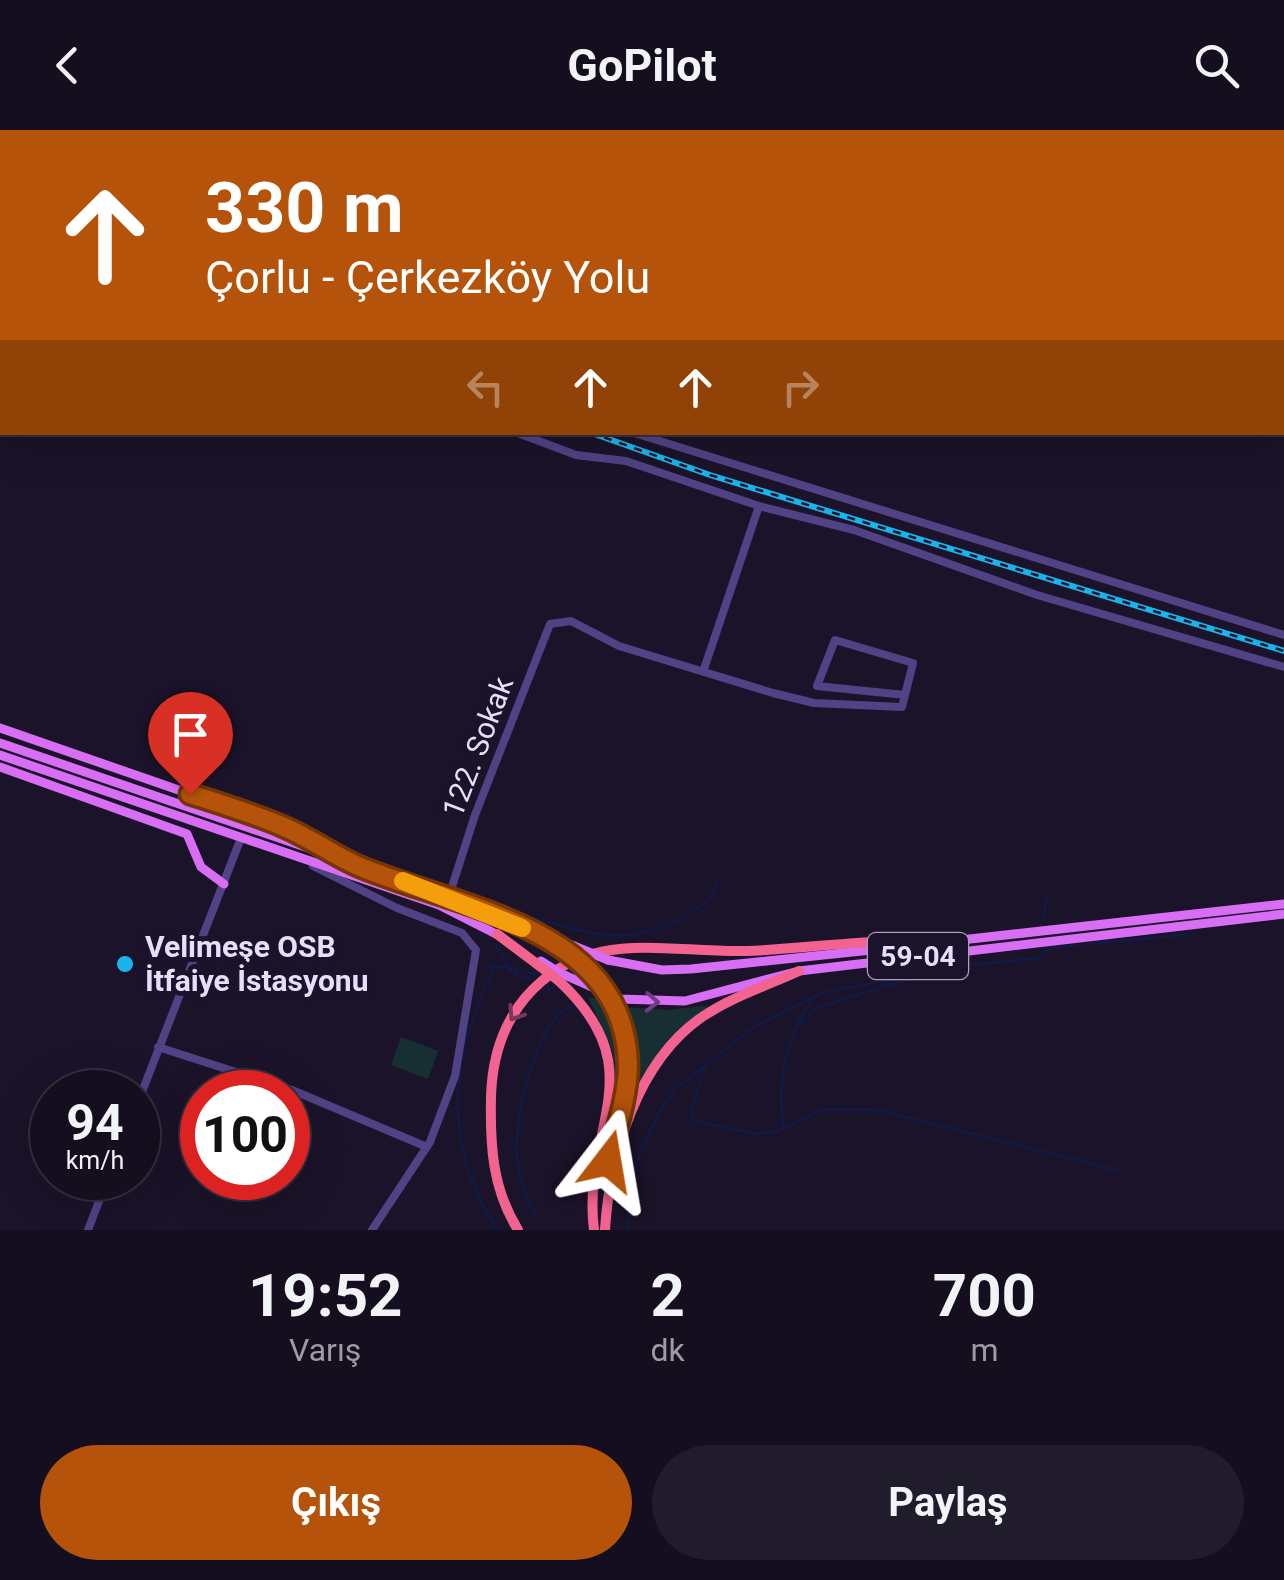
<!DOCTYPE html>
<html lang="tr">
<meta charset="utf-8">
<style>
:root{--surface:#140e1f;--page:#211c2c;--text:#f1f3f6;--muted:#9d9ca4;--line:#332e3d;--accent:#b45309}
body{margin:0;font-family:Roboto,sans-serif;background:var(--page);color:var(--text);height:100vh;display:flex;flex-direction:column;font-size:38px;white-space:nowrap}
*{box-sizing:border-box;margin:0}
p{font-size:32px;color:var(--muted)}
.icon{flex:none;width:55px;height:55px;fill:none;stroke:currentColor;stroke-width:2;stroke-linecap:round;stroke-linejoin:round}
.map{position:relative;height:1100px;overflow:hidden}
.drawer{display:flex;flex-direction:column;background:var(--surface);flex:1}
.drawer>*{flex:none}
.guide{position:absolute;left:0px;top:0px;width:1285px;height:305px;box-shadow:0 10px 40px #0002,0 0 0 2px var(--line);background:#b45309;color:#fff;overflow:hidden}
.speed{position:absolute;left:30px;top:940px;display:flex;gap:20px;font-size:50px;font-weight:700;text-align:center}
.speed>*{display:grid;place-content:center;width:130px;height:130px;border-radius:50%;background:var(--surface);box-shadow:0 10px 40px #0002,0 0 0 2px var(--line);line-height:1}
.speed small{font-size:25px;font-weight:400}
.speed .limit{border:15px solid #d22;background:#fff;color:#111}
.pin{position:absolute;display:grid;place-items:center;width:85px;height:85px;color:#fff;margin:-102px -42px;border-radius:50% 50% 50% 0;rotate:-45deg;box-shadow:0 0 10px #0007}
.pin .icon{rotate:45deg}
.me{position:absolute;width:110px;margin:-55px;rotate:14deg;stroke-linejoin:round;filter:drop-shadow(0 0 8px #0008)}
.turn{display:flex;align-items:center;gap:35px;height:210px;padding:0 40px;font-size:45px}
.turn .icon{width:130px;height:130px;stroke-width:2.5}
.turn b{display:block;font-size:70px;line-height:85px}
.lanes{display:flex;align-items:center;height:95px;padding:0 40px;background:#0003;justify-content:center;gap:50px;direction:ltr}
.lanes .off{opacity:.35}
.eta{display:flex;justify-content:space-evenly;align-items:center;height:170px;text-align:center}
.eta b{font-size:60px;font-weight:700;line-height:70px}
.cta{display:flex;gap:20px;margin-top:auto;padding:20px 40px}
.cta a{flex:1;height:115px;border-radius:60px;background:var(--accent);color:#fff;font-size:40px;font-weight:700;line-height:115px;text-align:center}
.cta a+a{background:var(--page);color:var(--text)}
header{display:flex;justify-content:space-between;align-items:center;height:130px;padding:0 40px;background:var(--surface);font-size:45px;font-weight:700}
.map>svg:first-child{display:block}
</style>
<header><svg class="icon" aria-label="back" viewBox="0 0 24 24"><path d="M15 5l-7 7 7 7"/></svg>GoPilot<svg class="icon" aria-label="search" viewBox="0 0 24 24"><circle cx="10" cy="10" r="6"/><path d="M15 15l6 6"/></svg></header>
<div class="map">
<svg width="1284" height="1100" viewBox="0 0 1284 1100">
<rect width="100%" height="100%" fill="#1b1329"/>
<path fill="#172f33" d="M588,867L607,871C621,907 624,936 617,973L612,919Z
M709,875L673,906L640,955L633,951V921L622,877L669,880Z
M401,907L438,921L428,949L391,935Z"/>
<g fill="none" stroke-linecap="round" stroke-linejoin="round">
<path stroke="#101a45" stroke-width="2.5" d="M1105,0L1106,2
M525,785C584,802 627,820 684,787C704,775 711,770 719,748
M1043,791L1047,767
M1088,814L1193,804
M496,815L503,826
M1047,819L1078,815
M501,825L512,840
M485,836L507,837L517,845
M495,837C449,925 441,1016 498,1100
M517,839V845L530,849
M522,843H536
M547,852L550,865
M799,894L818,878L926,843
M704,937L691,980L695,991L756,1004L779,1001L823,979L878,980L1116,1040
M783,997C777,950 785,907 813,868
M535,1085C525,1066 519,1048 517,1027C514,989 535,887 574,875
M627,1100L636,1033L658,984L674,960L755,896L822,863L957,836L1039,828L1046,821"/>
<path stroke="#101a45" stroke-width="11" d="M559,2V0
M1282,20L1284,19"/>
<path stroke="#504284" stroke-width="8" d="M426,0L428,2
M0,164L2,162
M515,302L576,325L626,331L759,376L704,539
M631,302L1284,505
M759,376L854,400L1037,465L1284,537
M313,736L397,778L462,803L476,820L455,946L430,1012L372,1100
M449,766L475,685L550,494L571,491L619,516L773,563L814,573L902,577L913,533L835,510L817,556L905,565
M158,917L292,960L427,1017
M138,972L241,708
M88,1100L108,1048"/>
<path stroke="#d86ef3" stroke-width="9" d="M0,598L265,690L335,722
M0,613L443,764L512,792
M0,625L439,775L500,806
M0,637L187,704L201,737L224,754
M545,805L574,816
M934,813L1284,774
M608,830L662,840L691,839L919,815
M560,843L619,869L685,871L799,841L1284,784"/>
<path stroke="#f2638f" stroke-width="10" d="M506,790L565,819
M497,804L537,834
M584,834L602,855
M558,850C657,941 581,997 594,1100
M608,1033C621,977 637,929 613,873
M605,1099C610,1025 637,932 702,887C732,867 766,856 799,841
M518,1100C492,1058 490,1015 491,967C492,930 501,897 525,868C586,796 663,823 746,821C809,819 874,807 937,813"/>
<g stroke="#1bb3eb" stroke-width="6">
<path id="rail" d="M261,0L262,2
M589,302L710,345L1284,521"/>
</g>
<use href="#rail" stroke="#1b1329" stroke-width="2.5" stroke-dasharray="8" stroke-linecap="butt"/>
<path stroke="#d86ef3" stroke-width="9" d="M574,816L608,830
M541,831L560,843"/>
<path stroke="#f2638f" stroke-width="10" d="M565,819L584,834
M537,834L558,850
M602,855L613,873"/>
</g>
<defs><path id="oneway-chevron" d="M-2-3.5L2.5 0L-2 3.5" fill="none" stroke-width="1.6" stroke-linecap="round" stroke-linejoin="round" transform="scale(2.5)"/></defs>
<use stroke="#703c84" href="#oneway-chevron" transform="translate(652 872) rotate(2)"/>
<use stroke="#7c3757" href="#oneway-chevron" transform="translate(515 884) rotate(123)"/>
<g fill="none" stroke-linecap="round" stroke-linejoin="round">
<g stroke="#753606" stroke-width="25">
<path id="route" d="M190,664C222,674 254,684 284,697C310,708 333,725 358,736C457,778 624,796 628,934C628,966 616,1000 608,1031"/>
</g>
<use href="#route" stroke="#b45309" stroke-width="18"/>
<path stroke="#f59e0b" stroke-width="18" d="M403,751L522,798"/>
</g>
<circle fill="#1bb3eb" stroke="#1b1329" stroke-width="4" cx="125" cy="834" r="10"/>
<g text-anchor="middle" stroke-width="10" stroke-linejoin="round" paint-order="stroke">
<rect fill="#1b1329" stroke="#aaa1bd" stroke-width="2.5" x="868" y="803" width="100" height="46" rx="8"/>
<g font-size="28" font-weight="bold" fill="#e7defc">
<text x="918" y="836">59-04</text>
</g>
<g font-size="30" fill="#e7defc" stroke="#1b1329">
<text transform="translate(478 617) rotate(-69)" y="10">122. Sokak</text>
</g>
<g font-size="30" font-weight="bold" fill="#e7defc" stroke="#1b1329" text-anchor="start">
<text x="145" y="827">Velimeşe OSB<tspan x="145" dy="34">İtfaiye İstasyonu</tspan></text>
</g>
</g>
</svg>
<div class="speed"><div>94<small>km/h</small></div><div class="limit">100</div></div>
<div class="pin" style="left:190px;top:664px;background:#d93025"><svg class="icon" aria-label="arrive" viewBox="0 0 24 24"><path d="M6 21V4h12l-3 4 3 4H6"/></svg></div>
<svg class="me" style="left:608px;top:1031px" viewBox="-20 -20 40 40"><path d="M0-17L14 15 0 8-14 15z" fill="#b45309" stroke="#fff" stroke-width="4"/></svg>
<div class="guide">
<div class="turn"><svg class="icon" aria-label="ahead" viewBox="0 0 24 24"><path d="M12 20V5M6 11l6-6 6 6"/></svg><div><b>330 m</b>Çorlu - Çerkezköy Yolu</div></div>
<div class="lanes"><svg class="icon off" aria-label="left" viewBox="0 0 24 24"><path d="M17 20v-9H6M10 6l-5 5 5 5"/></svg><svg class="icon" aria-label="ahead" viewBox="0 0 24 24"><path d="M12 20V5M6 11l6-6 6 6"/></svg><svg class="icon" aria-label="ahead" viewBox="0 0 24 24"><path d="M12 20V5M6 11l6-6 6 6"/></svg><svg class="icon off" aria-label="right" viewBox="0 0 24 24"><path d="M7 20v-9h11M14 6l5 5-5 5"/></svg></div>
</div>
</div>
<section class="drawer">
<div class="eta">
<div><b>19:52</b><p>Varış</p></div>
<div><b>2</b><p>dk</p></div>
<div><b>700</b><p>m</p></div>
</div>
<div class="cta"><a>Çıkış</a><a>Paylaş</a></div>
</section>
